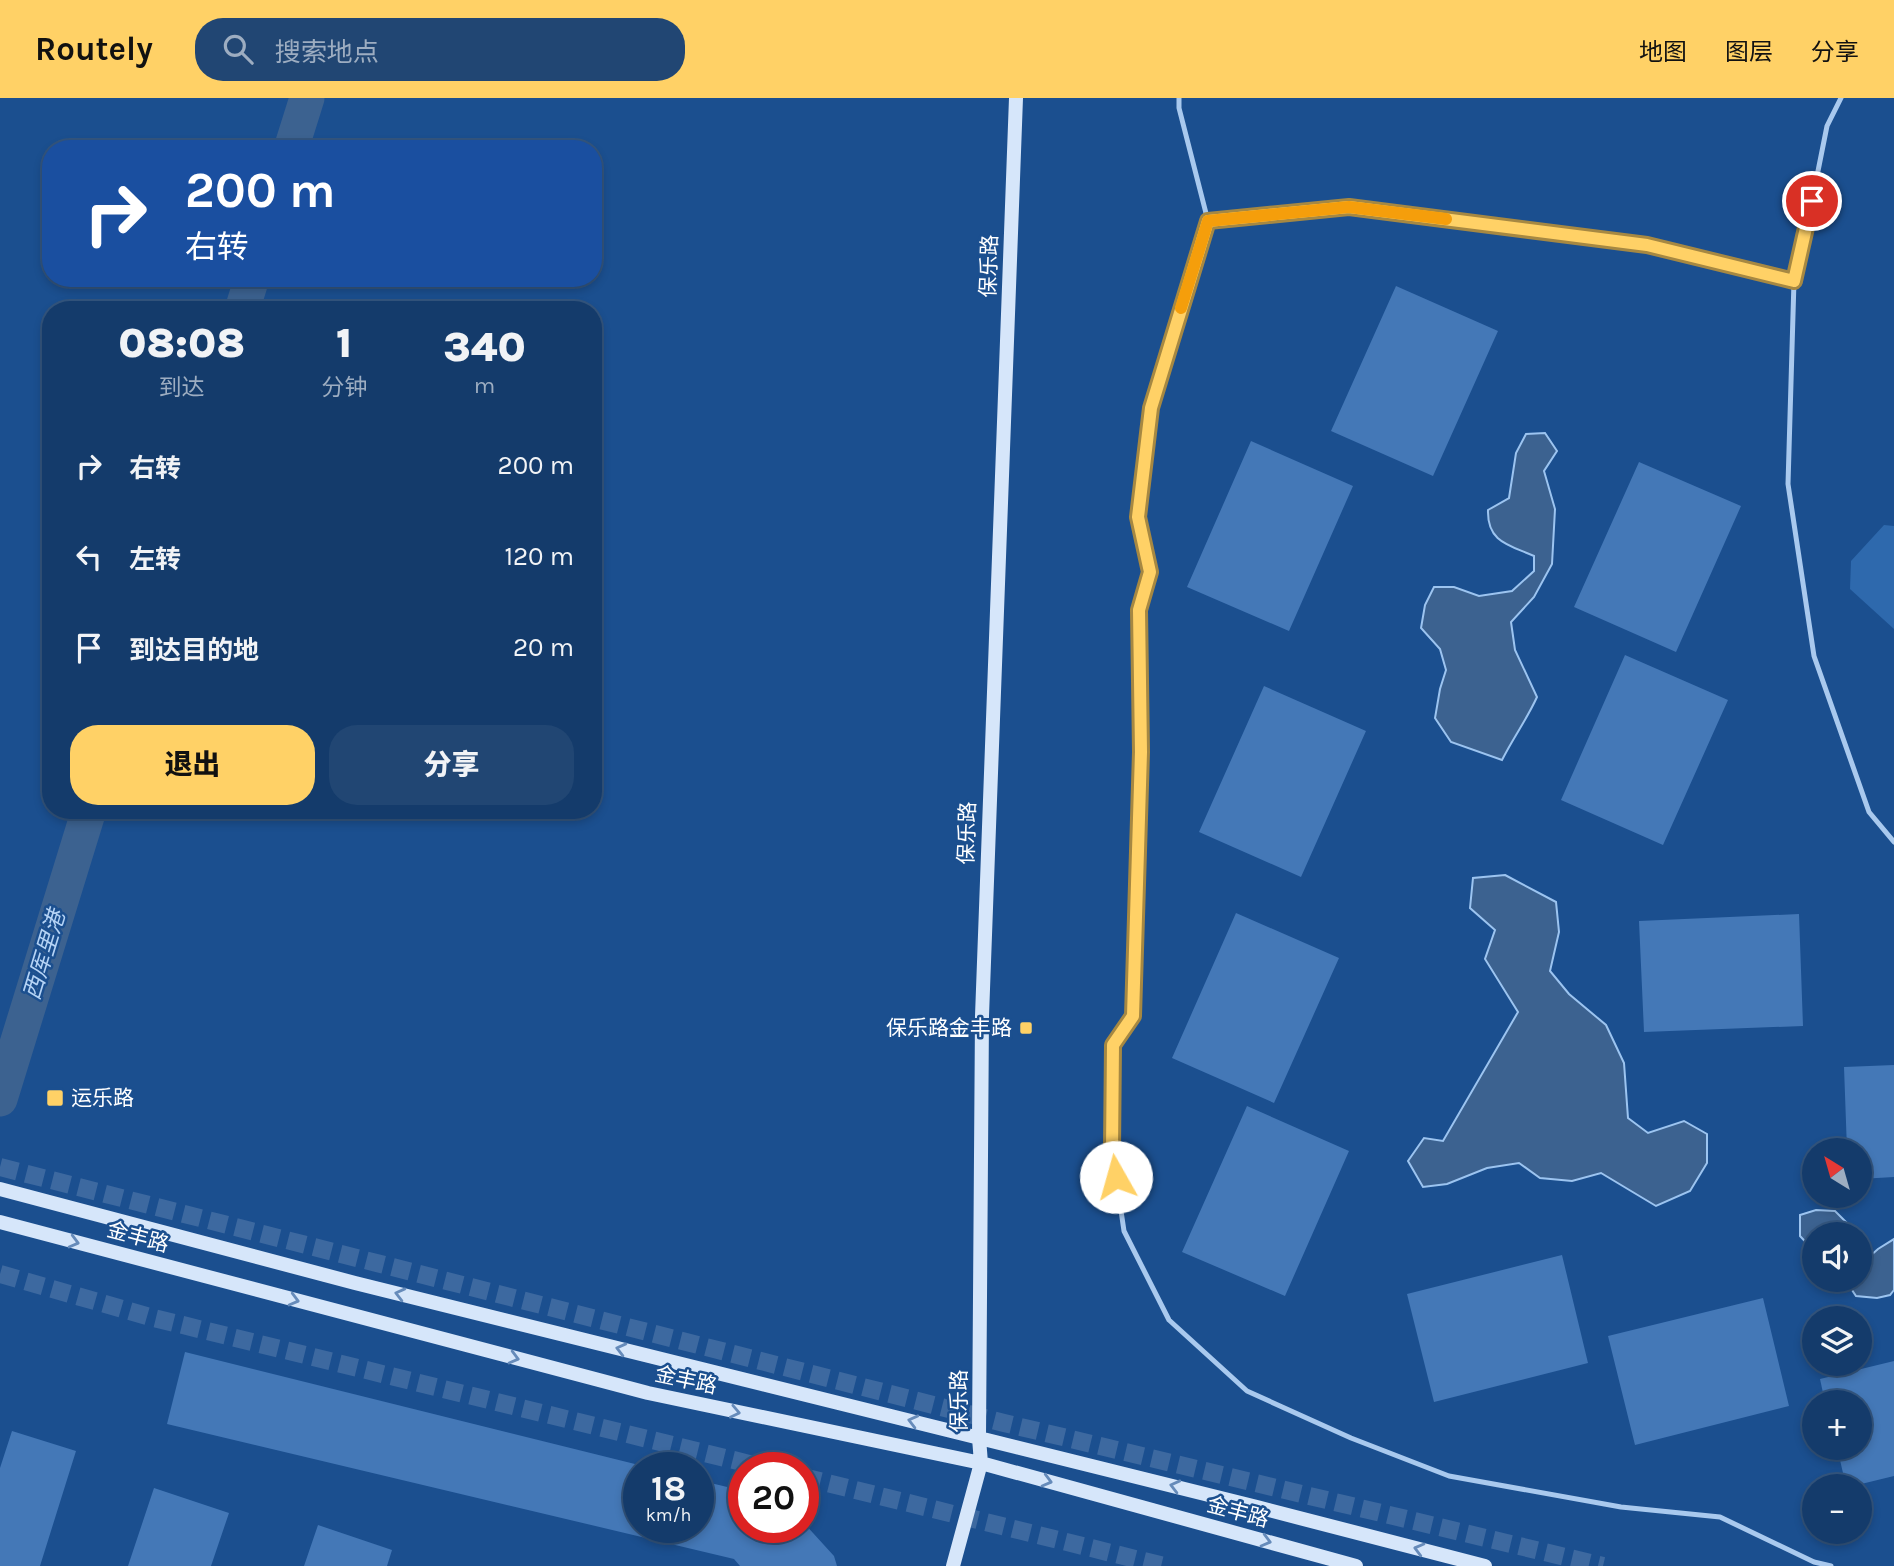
<!DOCTYPE html>
<html lang="zh">
<meta charset="utf-8">
<style>
:root{--surface:#143b6b;--page:#214673;--text:#f1f3f6;--muted:#9dadc1;--line:#33557e;--accent:#ffd166}
body{margin:0;font-family:Karla,"Noto Sans SC",sans-serif;background:var(--page);color:var(--text);height:100vh;display:flex;flex-direction:column;font-size:26px;white-space:nowrap}
*{box-sizing:border-box;margin:0}
p{font-size:23px;color:var(--muted)}
.icon{flex:none;width:38px;height:38px;fill:none;stroke:currentColor;stroke-width:2;stroke-linecap:round;stroke-linejoin:round}
.map{position:relative;flex:1;overflow:hidden}
.panel{position:absolute;left:42px;top:203px;width:560px;height:518px;display:flex;flex-direction:column;background:var(--surface);border-radius:28px;box-shadow:0 4px 10px #0003,0 0 0 2px var(--line)}
.panel>*{flex:none}
.hud{position:absolute;left:42px;top:42px;width:560px;height:147px;border-radius:28px;box-shadow:0 4px 10px #0003,0 0 0 2px var(--line);background:#1a4fa0;color:#fff;overflow:hidden}
.needle{width:46px;rotate:323deg}
.controls{position:absolute;left:1802px;top:1040px;display:grid;gap:14px}
.controls a{display:grid;place-items:center;width:70px;height:70px;border-radius:50%;background:var(--surface);box-shadow:0 4px 10px #0003,0 0 0 2px var(--line);font-size:35px}
.speed{position:absolute;left:623px;top:1354px;display:flex;gap:14px;font-size:35px;font-weight:700;text-align:center}
.speed>*{display:grid;place-content:center;width:91px;height:91px;border-radius:50%;background:var(--surface);box-shadow:0 4px 10px #0003,0 0 0 2px var(--line);line-height:1}
.speed small{font-size:18px;font-weight:400}
.speed .limit{border:10px solid #d22;background:#fff;color:#111}
.pin{position:absolute;display:grid;place-items:center;width:60px;height:60px;color:#fff;margin:-30px;border:4px solid #fff;border-radius:50%;box-shadow:0 2px 7px #0007}
.me{position:absolute;width:77px;margin:-38px;rotate:353deg;stroke-linejoin:round;filter:drop-shadow(0 0 5px #0008)}
.turn{display:flex;align-items:center;gap:24px;height:147px;padding:0 28px;font-size:32px}
.turn .icon{width:91px;height:91px;stroke-width:2.5}
.turn b{display:block;font-size:49px;line-height:60px}
.eta{display:flex;justify-content:space-evenly;align-items:center;height:119px;text-align:center}
.eta b{font-size:42px;font-weight:800;line-height:49px}
.cta{display:flex;gap:14px;margin-top:auto;padding:14px 28px}
.cta a{flex:1;height:80px;border-radius:28px;background:var(--accent);color:#111;font-size:28px;font-weight:800;line-height:80px;text-align:center}
.cta a+a{background:var(--page);color:var(--text)}
ul{padding:0;list-style:none}
li{display:flex;align-items:center;gap:21px;height:91px;padding:0 28px}
li div{flex:1}
li b{display:block;font-size:26px}
li em{font-style:normal}
header{display:flex;align-items:center;gap:42px;box-sizing:border-box;height:98px;padding:0 35px;background:var(--accent);color:#111}
header strong{font-size:33px}
nav{display:flex;gap:38px;margin-inline-start:auto;font-size:24px}
.search{width:490px;height:63px;background:var(--page);display:flex;align-items:center;gap:18px;box-sizing:border-box;padding:0 24px;border-radius:28px;color:var(--muted);font-size:26px}
.map>svg:first-child{display:block}
</style>
<header>
<strong>Routely</strong>
<div class="search"><svg class="icon" aria-label="search" viewBox="0 0 24 24"><circle cx="10" cy="10" r="6"/><path d="M15 15l6 6"/></svg>搜索地点</div>
<nav><a>地图</a><a>图层</a><a>分享</a></nav>
</header>
<div class="map">
<svg width="1894" height="1468" viewBox="0 0 1894 1468">
<rect width="100%" height="100%" fill="#1b4f8f"/>
<path fill="#2e69ad" d="M1884,427L1894,428V531L1850,491L1851,463Z"/>
<path fill="#3c6290" stroke="#9cc4f0" stroke-width="2" d="M1545,335L1557,353L1544,373L1555,411L1552,466L1534,499L1511,524L1515,552L1537,599C1527,621 1513,640 1502,662L1451,644L1435,620L1440,591L1446,572L1440,551L1421,530L1425,507L1434,489H1454L1479,498L1512,493L1534,473V458C1509,447 1487,444 1488,412L1509,400L1516,355L1526,336Z
M1505,777L1556,804L1559,834L1550,873L1569,896L1606,927L1624,965L1628,1020L1648,1035L1684,1023L1707,1036V1065L1690,1093L1656,1108L1601,1075L1572,1083L1540,1080L1519,1065L1487,1070L1447,1086L1423,1089L1408,1063L1424,1040L1443,1043L1518,914L1485,861L1495,832L1470,810L1473,780Z
M1816,1112L1835,1113L1847,1125L1849,1136H1815V1154L1800,1138V1117Z
M1894,1141V1192L1890,1197L1877,1200L1856,1198L1848,1186L1851,1181H1860V1167L1878,1151Z"/>
<g fill="none" stroke-linecap="round" stroke-linejoin="round">
<path stroke="#3c6290" stroke-width="35" d="M291,51L307,0
M242,212L252,180
M0,1001L89,712"/>
</g>
<path fill="#4478b7" d="M1396,188L1498,233L1433,378L1331,333Z
M1251,343L1353,388L1289,533L1187,489Z
M1639,364L1741,408L1676,554L1574,509Z
M1625,557L1728,602L1663,747L1561,702Z
M1264,588L1366,633L1301,779L1199,734Z
M1236,815L1339,860L1274,1005L1172,960Z
M1799,816L1803,928L1644,934L1639,823Z
M1894,967V1079L1860,1081V1052H1847L1844,969Z
M1247,1008L1349,1053L1285,1198L1182,1154Z
M1562,1157L1588,1265L1434,1304L1407,1196Z
M1763,1200L1789,1308L1635,1347L1608,1238Z
M185,1254L647,1369L639,1370V1430H698V1382L744,1393V1430H803V1424L834,1458L837,1468H740L734,1461L167,1326Z
M1894,1263V1378L1853,1388H1846L1837,1349H1860V1304H1825L1820,1281Z
M12,1333L76,1353L40,1468H0V1370Z
M154,1390L229,1415L211,1468H128Z
M318,1427L392,1452L387,1468H304Z"/>
<g fill="none" stroke-linecap="round" stroke-linejoin="round">
<path stroke="#3d69a0" stroke-width="18" stroke-dasharray="18 9" stroke-linecap="butt" d="M0,1069L1004,1325L1603,1468
M0,1176L154,1220L766,1370
M803,1379L1164,1468"/>
<path stroke="#a9c9ee" stroke-width="5" d="M1179,0V10L1208,123L1349,109L1647,147L1794,183L1788,386L1814,558L1869,714L1894,744
M1208,123L1151,310L1138,419L1150,474L1139,512L1141,655L1133,918L1113,947L1112,1052L1124,1133L1169,1222L1247,1293L1351,1340L1449,1378L1621,1409L1720,1419L1814,1464L1831,1468
M1794,183L1802,153L1827,28L1841,0"/>
<path stroke="#d6e6fa" stroke-width="14" d="M0,1091L355,1185L1257,1409L1485,1468
M0,1124L648,1295L981,1365L1356,1468
M953,1468L981,1365L979,1340L982,918L1016,0"/>
</g>
<defs><path id="oneway-chevron" d="M-2-3.5L2.5 0L-2 3.5" fill="none" stroke-width="1.6" stroke-linecap="round" stroke-linejoin="round" transform="scale(1.75)"/></defs>
<g stroke="#668bba">
<use href="#oneway-chevron" transform="translate(74 1144) rotate(15)"/>
<use href="#oneway-chevron" transform="translate(400 1196) rotate(-166)"/>
<use href="#oneway-chevron" transform="translate(294 1202) rotate(15)"/>
<use href="#oneway-chevron" transform="translate(621 1251) rotate(-166)"/>
<use href="#oneway-chevron" transform="translate(514 1260) rotate(15)"/>
<use href="#oneway-chevron" transform="translate(735 1314) rotate(12)"/>
<use href="#oneway-chevron" transform="translate(913 1323) rotate(-166)"/>
<use href="#oneway-chevron" transform="translate(1047 1383) rotate(15)"/>
<use href="#oneway-chevron" transform="translate(1175 1388) rotate(-166)"/>
<use href="#oneway-chevron" transform="translate(1266 1443) rotate(15)"/>
<use href="#oneway-chevron" transform="translate(1419 1451) rotate(-165)"/>
</g>
<g fill="none" stroke-linecap="round" stroke-linejoin="round">
<g stroke="#a68842" stroke-width="18">
<path id="route" d="M1116,1079L1112,1052L1113,947L1133,918L1141,654L1139,512L1150,474L1138,419L1151,310L1208,123L1349,109L1647,147L1794,183L1812,103"/>
</g>
<use href="#route" stroke="#ffd166" stroke-width="12"/>
<path stroke="#f59e0b" stroke-width="12" d="M1181,210L1208,123L1349,109L1446,121"/>
</g>
<g fill="#ffd166" stroke="#1b4f8f" stroke-width="2.5">
<rect x="1019" y="923" width="14" height="14" rx="3.5"/>
<rect x="46" y="991" width="18" height="18" rx="3.5"/>
</g>
<g text-anchor="middle" stroke-width="5" stroke-linejoin="round" paint-order="stroke">
<g font-size="21" fill="#fff" stroke="#1b4f8f">
<text transform="translate(989 168) rotate(-88)" y="7">保乐路</text>
<text transform="translate(967 735) rotate(-88)" y="7">保乐路</text>
<text transform="translate(138 1139) rotate(15)" y="7">金丰路</text>
<text transform="translate(686 1282) rotate(12)" y="7">金丰路</text>
<text transform="translate(959 1303) rotate(-90)" y="7">保乐路</text>
<text transform="translate(1238 1414) rotate(15)" y="7">金丰路</text>
</g>
<g font-size="21" fill="#fff" stroke="#1b4f8f" text-anchor="end">
<text x="1012" y="937">保乐路金丰路</text>
<text x="71" y="1007" text-anchor="start">运乐路</text>
</g>
<g font-size="23" font-style="italic" fill="#b5d3f5" stroke="#1b4f8f">
<text transform="translate(44 857) rotate(-73)" y="8">西厍里港</text>
</g>
</g>
</svg>
<div class="controls">
<a><svg class="needle" viewBox="-14 -14 28 28"><path d="M0-13l5 13h-10z" fill="#e53935"/><path d="M0 13l5-13h-10z" fill="#9dadc1"/></svg></a>
<a><svg class="icon" aria-label="sound" viewBox="0 0 24 24"><path d="M4 9h4l5-4v14l-5-4H4zM17 9q2 3 0 6"/></svg></a>
<a><svg class="icon" aria-label="layers" viewBox="0 0 24 24"><path d="M12 4l9 5-9 5-9-5zM3 14l9 5 9-5"/></svg></a>
<a>+</a>
<a>−</a>
</div>
<div class="speed"><div>18<small>km/h</small></div><div class="limit">20</div></div>
<div class="pin" style="left:1812px;top:103px;background:#d93025"><svg class="icon" aria-label="arrive" viewBox="0 0 24 24"><path d="M6 21V4h12l-3 4 3 4H6"/></svg></div>
<svg class="me" style="left:1116px;top:1079px" viewBox="-20 -20 40 40"><circle r="19" fill="#fff"/><path d="M0-13L10 11 0 6-10 11z" fill="#ffd166"/></svg>
<div class="hud">
<div class="turn"><svg class="icon" aria-label="right" viewBox="0 0 24 24"><path d="M7 20v-9h11M14 6l5 5-5 5"/></svg><div><b>200 m</b>右转</div></div>
</div>
<section class="panel">
<div class="eta">
<div><b>08:08</b><p>到达</p></div>
<div><b>1</b><p>分钟</p></div>
<div><b>340</b><p>m</p></div>
</div>
<ul>
<li><svg class="icon" aria-label="right" viewBox="0 0 24 24"><path d="M7 20v-9h11M14 6l5 5-5 5"/></svg><div><b>右转</b></div><em>200 m</em></li>
<li><svg class="icon" aria-label="left" viewBox="0 0 24 24"><path d="M17 20v-9H6M10 6l-5 5 5 5"/></svg><div><b>左转</b></div><em>120 m</em></li>
<li><svg class="icon" aria-label="arrive" viewBox="0 0 24 24"><path d="M6 21V4h12l-3 4 3 4H6"/></svg><div><b>到达目的地</b></div><em>20 m</em></li>
</ul>
<div class="cta"><a>退出</a><a>分享</a></div>
</section>
</div>
